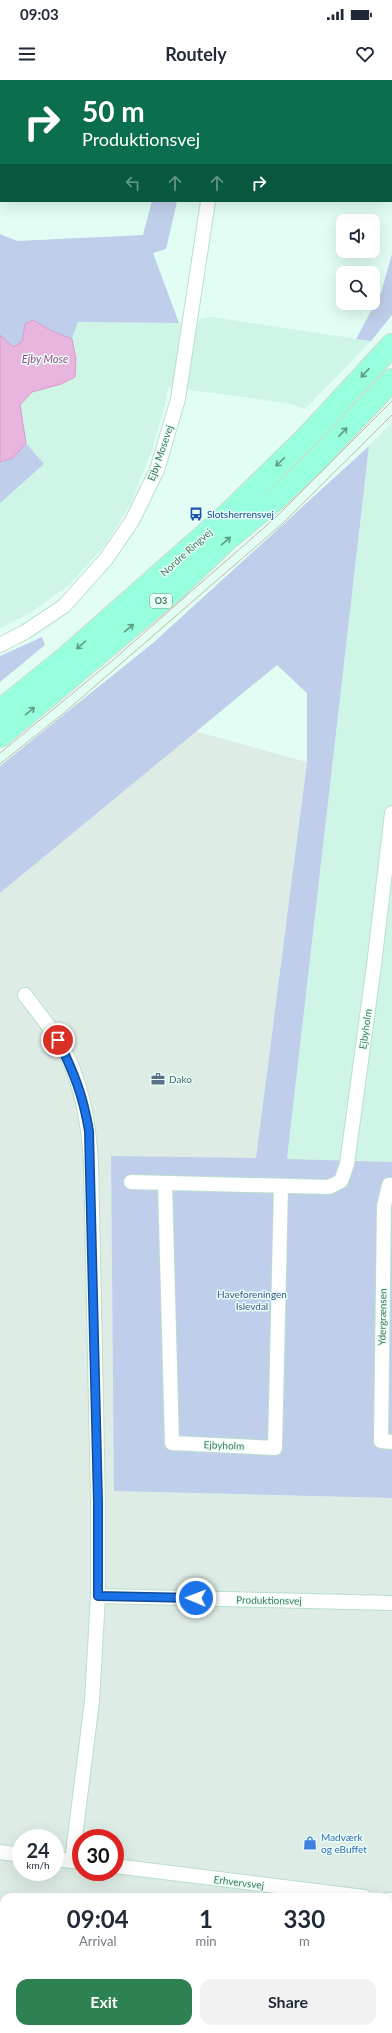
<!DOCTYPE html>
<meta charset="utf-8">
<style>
:root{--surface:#fff;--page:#f2f2f3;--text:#1f2937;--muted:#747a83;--accent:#2e8151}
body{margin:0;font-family:Lato,sans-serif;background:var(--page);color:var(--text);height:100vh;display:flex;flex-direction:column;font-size:15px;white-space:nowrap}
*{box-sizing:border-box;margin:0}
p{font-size:13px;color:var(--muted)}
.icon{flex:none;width:22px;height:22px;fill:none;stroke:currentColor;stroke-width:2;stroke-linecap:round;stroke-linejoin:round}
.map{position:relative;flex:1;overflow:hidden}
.sheet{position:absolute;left:0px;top:1813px;width:392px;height:140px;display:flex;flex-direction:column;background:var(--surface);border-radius:12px 12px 0 0;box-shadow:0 4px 16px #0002}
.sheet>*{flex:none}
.top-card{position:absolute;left:0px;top:0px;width:392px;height:122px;box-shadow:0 4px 16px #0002;background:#0b6e4f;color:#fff;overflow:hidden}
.controls{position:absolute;left:336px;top:134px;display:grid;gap:8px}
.controls a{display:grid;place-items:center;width:44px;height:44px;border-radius:8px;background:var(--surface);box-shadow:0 4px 16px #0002;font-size:20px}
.speed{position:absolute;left:12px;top:1749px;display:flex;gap:8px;font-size:20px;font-weight:700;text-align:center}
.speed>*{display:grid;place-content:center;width:52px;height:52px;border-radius:50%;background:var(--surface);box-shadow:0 4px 16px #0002;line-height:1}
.speed small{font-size:10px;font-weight:400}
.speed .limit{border:6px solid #d22;background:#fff;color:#111}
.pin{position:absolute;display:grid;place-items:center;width:34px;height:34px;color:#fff;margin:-17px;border:2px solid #fff;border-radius:50%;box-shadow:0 1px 4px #0007}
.me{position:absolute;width:44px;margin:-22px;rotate:271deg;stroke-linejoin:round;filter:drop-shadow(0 0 3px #0008)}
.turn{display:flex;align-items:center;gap:14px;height:84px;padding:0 16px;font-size:18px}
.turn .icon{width:52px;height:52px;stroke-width:2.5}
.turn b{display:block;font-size:28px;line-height:34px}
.lanes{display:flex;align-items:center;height:38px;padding:0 16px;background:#0003;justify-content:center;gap:20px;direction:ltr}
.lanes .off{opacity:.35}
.eta{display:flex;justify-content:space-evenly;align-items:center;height:68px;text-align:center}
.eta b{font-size:24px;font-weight:700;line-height:28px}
.button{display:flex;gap:8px;margin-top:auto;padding:8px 16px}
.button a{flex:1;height:46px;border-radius:12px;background:var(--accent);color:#fff;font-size:16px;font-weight:700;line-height:46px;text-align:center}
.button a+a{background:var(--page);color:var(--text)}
.status{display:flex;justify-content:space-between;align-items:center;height:28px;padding:0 20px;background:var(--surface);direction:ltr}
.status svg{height:11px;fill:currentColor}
header{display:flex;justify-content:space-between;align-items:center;height:52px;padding:0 16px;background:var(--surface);font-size:18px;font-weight:700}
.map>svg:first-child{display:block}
</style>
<div class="status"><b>09:03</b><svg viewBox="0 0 49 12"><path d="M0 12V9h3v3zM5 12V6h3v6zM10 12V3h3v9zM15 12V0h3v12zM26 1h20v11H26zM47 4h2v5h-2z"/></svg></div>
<header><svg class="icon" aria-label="menu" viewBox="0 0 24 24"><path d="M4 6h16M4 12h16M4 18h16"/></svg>Routely<svg class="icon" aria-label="heart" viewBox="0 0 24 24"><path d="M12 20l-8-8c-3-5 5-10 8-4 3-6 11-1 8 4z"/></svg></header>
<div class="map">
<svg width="392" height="1953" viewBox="0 0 392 1953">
<rect width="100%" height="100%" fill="#e1fdf4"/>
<path fill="#cff5e6" d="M211,237L371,261L305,329L287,323L168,307L165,325L152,370L132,421L106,464L70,504L29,534L0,548V423L44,384L26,363L20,325L32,312L61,304L76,279L72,259L78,242L179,243Z
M392,342V1082L287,1080L369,366Z"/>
<path fill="#ddece5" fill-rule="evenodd" d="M0,0H245L1,1V60Z
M194,651L307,682L256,1079L111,1076L115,1411L392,1418V1953H0V813ZM21,1758H55V1792H21ZM81,1758H115V1792H81ZM4,1817H388V1949H4Z"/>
<path fill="#bfceeb" d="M152,121L177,122L166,169L153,173L179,243L78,242L72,259L52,251L33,240L25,244L22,262L13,267L0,255V154L17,161L143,155Z
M392,174V235L371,261L356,259L381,213Z
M26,363L44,384L0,423V382L13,378Z
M369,366L287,1079L392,1082V1418L114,1411L111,1076L256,1078L307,682V613L277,585L0,813V686L153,563Z
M42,557L45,565L0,602V576Z"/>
<path fill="#e7b5dd" stroke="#d99bcc" d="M33,240L52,251L72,259L76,279L75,297L61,304L32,312L20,325L26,363L13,378L0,382V255L13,267L22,262L25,244Z"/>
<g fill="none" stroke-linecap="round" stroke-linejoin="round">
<g stroke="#badfcd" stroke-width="16">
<path id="minor" d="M0,565L25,552L64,526L106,479L132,441L157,390L178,319L208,121
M25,915C36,930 48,944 58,960C81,996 88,1039 91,1081L98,1423V1516L92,1621L72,1781
M131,1102L329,1107L341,1101L347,1084L374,885L392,733
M165,1103L172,1363L275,1368L281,1106
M392,1105H389L384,1126L381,1361L392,1362
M98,1516L392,1523
M0,1772L21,1775
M55,1779L81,1782
M115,1786L364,1817
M388,1820H392"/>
</g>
<g stroke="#badfcd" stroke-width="18">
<path id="tertiary" d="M391,3L392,4"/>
</g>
<g stroke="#cfdbd4" stroke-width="24">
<path id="primary" d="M0,631L69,575L225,437L308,356L392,265
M0,656L173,511L224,462L278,417L316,381L392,300"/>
</g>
<use href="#minor" stroke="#fff" stroke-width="14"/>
<use href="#tertiary" stroke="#fff" stroke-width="17"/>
<use href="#primary" stroke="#97fede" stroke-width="22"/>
<path stroke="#c6b7a0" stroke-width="1" d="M0,673L113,580L275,438L392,321
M0,684L64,633L283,443L392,335"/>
</g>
<defs><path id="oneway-shaft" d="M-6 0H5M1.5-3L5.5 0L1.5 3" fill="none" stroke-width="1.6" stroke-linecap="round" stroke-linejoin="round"/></defs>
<g stroke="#5f9e82">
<use href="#oneway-shaft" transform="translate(365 293) rotate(133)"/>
<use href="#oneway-shaft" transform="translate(343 352) rotate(-47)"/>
<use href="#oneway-shaft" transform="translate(280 382) rotate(136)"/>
<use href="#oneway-shaft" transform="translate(226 461) rotate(-41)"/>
<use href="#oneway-shaft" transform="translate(129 548) rotate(-40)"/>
<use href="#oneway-shaft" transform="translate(81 565) rotate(139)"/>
<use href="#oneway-shaft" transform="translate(30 631) rotate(-40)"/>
</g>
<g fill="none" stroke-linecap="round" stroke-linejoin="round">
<g stroke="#114b97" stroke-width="10">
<path id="route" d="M58,960C74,993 83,1015 89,1051L98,1423V1516L196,1518"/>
</g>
<use href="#route" stroke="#1a73e8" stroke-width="7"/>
</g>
<defs>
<g id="bus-bare" transform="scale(1.08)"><path d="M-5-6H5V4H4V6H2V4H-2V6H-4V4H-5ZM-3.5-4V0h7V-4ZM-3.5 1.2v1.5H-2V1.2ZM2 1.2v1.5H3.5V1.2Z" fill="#1a4fb4" stroke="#e8fff7" stroke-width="2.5" paint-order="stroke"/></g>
<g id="office-bare" transform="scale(1.08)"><path d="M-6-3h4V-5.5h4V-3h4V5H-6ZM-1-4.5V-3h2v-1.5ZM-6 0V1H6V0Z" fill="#5c6f8a" stroke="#e8fff7" stroke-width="2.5" paint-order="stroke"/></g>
<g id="shop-bare" transform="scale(1.08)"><path d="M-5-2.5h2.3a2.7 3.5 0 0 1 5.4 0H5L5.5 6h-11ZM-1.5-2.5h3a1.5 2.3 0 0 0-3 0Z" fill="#3f7fe0" stroke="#e8fff7" stroke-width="2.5" paint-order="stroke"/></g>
</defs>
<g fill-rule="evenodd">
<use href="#bus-bare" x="196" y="434"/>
<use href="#office-bare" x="158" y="999"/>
<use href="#shop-bare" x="310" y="1763"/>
</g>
<g text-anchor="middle" stroke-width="3" stroke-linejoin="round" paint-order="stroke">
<rect fill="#e8fff7" stroke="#779e89" stroke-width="1" x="150" y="514" width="22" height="14" rx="3"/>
<g font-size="9" font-weight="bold" fill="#47755a">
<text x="161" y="524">O3</text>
</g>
<g font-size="10" fill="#47755a" stroke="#e8fff7">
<text transform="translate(160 373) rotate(-71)" y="4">Ejby Mosevej</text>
<text transform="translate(186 472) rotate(-42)" y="4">Nordre Ringvej</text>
<text transform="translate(365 949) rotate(-82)" y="4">Ejbyholm</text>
<text transform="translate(382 1237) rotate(-89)" y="4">Ydergrænsen</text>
<text transform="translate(224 1365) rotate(2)" y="4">Ejbyholm</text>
<text transform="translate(269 1520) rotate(1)" y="4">Produktionsvej</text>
<text transform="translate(239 1802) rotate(7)" y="4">Erhvervsvej</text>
</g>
<g font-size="10" fill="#164399" stroke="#e8fff7" text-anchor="start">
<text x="207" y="438">Slotsherrensvej</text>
</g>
<g font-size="10" fill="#4e5e75" stroke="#e8fff7" text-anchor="start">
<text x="169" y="1003">Dako</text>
</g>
<g font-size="10" fill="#445487" stroke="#e8fff7">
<text x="252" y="1218">Haveforeningen<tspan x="252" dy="12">Islevdal</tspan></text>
</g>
<g font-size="10" fill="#366cbe" stroke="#e8fff7" text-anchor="start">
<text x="321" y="1761">Madværk<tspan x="321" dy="12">og eBuffet</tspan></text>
</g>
<g font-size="11" font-style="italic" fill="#9f488b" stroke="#e8fff7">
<text x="45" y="283">Ejby Mose</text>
</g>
</g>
</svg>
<div class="controls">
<a><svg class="icon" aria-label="sound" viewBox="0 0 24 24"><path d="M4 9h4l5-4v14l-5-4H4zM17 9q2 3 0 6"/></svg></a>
<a><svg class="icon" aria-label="search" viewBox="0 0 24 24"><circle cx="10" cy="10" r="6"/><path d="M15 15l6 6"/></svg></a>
</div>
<div class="speed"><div>24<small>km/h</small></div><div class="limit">30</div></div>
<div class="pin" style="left:58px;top:960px;background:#d93025"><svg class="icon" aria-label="arrive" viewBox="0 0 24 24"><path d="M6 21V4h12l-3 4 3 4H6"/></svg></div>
<svg class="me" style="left:196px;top:1518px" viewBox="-20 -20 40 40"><circle r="17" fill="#1a73e8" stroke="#fff" stroke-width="3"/><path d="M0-11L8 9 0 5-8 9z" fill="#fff"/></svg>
<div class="top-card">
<div class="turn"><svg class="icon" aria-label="right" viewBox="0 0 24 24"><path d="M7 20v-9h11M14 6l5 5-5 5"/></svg><div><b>50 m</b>Produktionsvej</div></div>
<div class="lanes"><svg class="icon off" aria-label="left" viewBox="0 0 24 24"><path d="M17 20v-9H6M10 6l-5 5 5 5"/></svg><svg class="icon off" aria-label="ahead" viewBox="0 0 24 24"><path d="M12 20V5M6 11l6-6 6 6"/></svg><svg class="icon off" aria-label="ahead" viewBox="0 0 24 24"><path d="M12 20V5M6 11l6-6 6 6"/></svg><svg class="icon" aria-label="right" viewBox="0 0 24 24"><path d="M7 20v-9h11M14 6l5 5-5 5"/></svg></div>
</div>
<section class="sheet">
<div class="eta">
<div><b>09:04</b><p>Arrival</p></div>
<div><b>1</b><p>min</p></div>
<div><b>330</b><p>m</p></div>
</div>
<div class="button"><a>Exit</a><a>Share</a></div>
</section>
</div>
